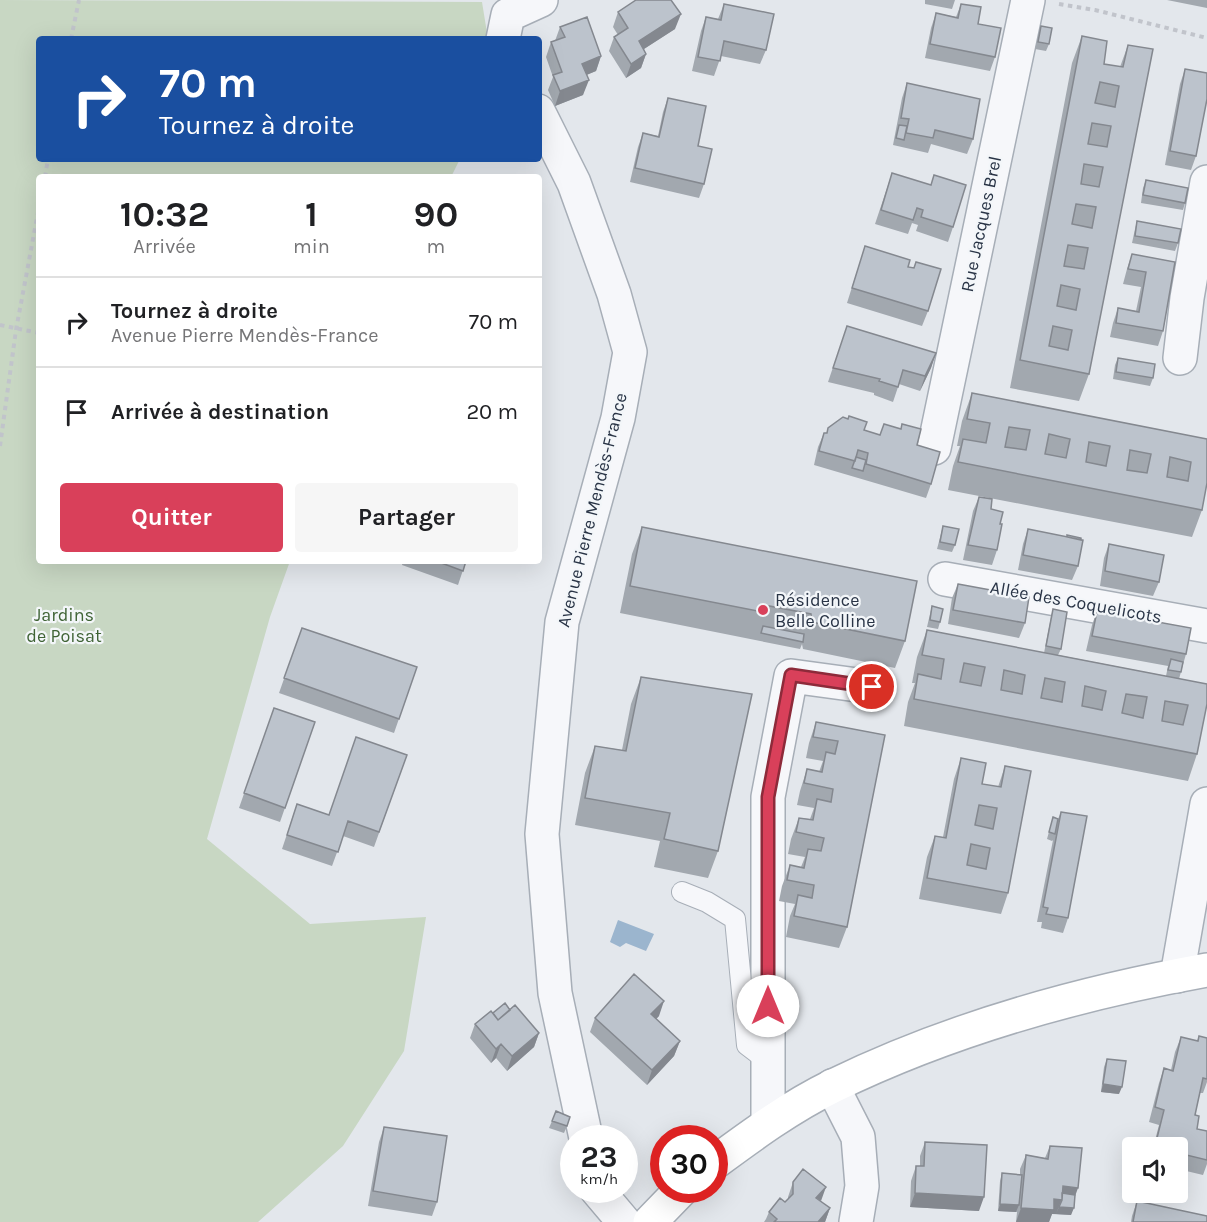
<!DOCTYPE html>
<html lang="fr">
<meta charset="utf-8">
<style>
:root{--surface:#fff;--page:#f6f6f6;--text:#202124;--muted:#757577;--line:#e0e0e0;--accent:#d9405a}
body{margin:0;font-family:Karla,sans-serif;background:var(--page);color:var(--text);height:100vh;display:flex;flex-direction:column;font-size:22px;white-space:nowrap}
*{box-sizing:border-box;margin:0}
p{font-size:20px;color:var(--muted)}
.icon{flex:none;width:33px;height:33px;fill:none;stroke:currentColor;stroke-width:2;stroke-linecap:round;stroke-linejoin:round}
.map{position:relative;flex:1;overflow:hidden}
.sheet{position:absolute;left:36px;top:174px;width:506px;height:390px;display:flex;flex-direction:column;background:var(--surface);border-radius:6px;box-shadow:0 6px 24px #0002}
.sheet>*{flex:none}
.top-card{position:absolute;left:36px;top:36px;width:506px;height:126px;border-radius:6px;box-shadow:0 6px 24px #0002;background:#1a4fa0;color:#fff;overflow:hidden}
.tools{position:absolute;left:1122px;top:1137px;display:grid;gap:12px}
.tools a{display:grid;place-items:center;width:66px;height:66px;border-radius:6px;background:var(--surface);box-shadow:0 6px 24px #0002;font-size:30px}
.speed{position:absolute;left:560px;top:1125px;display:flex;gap:12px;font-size:30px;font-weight:700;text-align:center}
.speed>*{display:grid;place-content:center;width:78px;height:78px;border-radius:50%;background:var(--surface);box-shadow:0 6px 24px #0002;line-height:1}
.speed small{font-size:15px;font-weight:400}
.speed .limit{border:9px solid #d22;background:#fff;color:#111}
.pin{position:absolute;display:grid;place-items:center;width:51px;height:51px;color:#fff;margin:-26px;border:3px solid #fff;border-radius:50%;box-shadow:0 2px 6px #0007}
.me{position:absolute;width:66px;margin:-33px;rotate:0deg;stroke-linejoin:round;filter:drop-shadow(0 0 4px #0008)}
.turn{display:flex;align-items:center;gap:21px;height:126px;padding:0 24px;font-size:27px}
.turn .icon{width:78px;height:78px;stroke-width:2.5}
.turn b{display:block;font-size:42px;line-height:51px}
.eta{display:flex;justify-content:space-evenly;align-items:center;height:102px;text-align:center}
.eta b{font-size:36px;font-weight:700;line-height:42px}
.action{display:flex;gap:12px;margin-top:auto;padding:12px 24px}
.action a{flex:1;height:69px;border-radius:6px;background:var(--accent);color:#fff;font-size:24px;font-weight:700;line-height:69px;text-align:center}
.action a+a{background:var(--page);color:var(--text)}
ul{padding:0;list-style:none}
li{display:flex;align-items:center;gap:18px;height:90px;padding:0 24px;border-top:2px solid var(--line)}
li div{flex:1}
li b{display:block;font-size:22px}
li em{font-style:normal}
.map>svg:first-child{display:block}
</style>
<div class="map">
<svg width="1207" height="1222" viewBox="0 0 1207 1222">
<rect width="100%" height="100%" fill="#e3e7ec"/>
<path fill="#c8d7c3" d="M0,0L482,2L488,39H39V159H460L451,177H39V561H290L270,617L207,839L310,924L426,917L404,1051L343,1146L258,1222H0Z"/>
<path fill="#9bb5ce" d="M618,920L654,934L646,951L626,943L620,947L610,942Z"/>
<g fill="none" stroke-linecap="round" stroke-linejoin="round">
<g stroke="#a7aeb7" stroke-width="22">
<path id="lane" d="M682,892L707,902L735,919L747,1045L768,1061"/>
</g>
<g stroke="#a7aeb7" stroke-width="36">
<path id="street" d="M503,39L508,15L541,0
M538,111L574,183L614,294L630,352L618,418L562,622L542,834L555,993L586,1138
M1180,358L1187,298L1207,182
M934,448L1028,0
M945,579L1207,626
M1177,976L1207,804
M832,1086L858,1137L862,1186L856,1222
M768,1123V797L791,676L872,687
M597,1190L624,1222"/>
</g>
<g stroke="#a7aeb7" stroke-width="36">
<path id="secondary" d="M714,1163C752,1135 790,1107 833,1086C950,1029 1079,993 1207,970
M650,1222L681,1190"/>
</g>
<path stroke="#c1c4cb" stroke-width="4" stroke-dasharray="4.5 4.5" stroke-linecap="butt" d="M1059,4L1095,10L1207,38
M71,39L79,0
M45,177L48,159
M0,325L39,333
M0,446L16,330L39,207"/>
<use href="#lane" stroke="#f6f7fa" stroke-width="20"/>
<use href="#street" stroke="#f6f7fa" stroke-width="33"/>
<use href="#secondary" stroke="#fff" stroke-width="33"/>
</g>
<path fill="#a2a8af" d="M925,0H955L952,9L925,4Z
M1167,0H1207V8Z
M724,4L766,50L760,64L721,56L714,76L692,71L701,31L706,17L718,19Z
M961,4L978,24L995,57L990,71L925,58L931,28L936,13L956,17Z
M618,12L675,29L644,49L646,54L641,68L626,78L609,51L614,37L618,35L613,27Z
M1041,26L1049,44L1046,51L1035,49Z
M560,27L601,56L596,71L586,75L583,95L555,106L548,90L553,77L546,57L551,42L555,41Z
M1082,36L1104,64L1120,67L1128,45L1089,374L1079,401L1010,388L1072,63Z
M1185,69L1196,156L1191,170L1165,165L1180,84Z
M907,83L973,139L967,154L931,144L928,153L893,145L902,98Z
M668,98L704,184L699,198L630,182L638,147L643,133L658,136L663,112Z
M892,173L953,227L948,242L916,231L918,225L912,223L908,234L875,224Z
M1146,180L1185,203L1183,210L1141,203L1143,188Z
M1137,221L1178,243L1175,251L1132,243L1135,229Z
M865,246L908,267L928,311L922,326L847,303Z
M1132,254L1175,262L1163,331L1158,346L1110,337L1113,323L1118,308L1136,311L1141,287L1123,284L1127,269Z
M847,326L936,353L931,368L920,391L899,384L893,402L874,395V393L828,382Z
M1118,358L1153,378L1150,386L1113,379L1115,365Z
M972,393L1207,439L1202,510L1192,537L948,490L953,466L960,446H957L962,421Z
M902,424L917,445L931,484L926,498L814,465L818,447L824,433H826L864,430L880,435L901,428Z
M979,497L991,509L1000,524L997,550L992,565L963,560L973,511Z
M943,526L955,545L952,552L937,549Z
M642,527L905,641L895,668L803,649L802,644L800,649L620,613L632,554Z
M1028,529L1078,566L1072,580L1018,570L1023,544Z
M1109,544L1159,582L1153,596L1100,586L1104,558Z
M403,561H466L458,585L402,565Z
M958,584L1025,623L1019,638L948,624L952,598Z
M932,606L940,622L938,629L927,627L930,614Z
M1053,609L1061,649L1058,655L1166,676L1168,666L1086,651L1092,625L1097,611L1186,654L1179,679L1207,684L1197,754L1188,781L904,726L908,702L915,683H912L917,657L927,630L1044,653L1051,617Z
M302,628L417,667L394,733L279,693Z
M641,677L718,851L708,878L654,867L660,841L575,825L585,773L595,746L622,750L631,704Z
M274,708L315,722L280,822L239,808Z
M816,722L885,735L847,927L839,948L786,937L790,916L795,904L779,901L782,886L790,865L801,867L805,857L788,854L791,839L799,818L810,819L814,808L797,805L800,791L807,769L819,772L823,761L806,758L809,743Z
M407,755L374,847L343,836L332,866L282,849L297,804L329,815Z
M961,758L982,784L998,787L1005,766L1008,893L1001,914L919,899L927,857L935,836L943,837L954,779Z
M1061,812L1068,918L1063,933L1041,928L1042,922H1037L1053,840L1052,841L1047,839L1053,817L1058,819Z
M510,1010L539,1033L534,1047L507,1071L496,1058L491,1063L470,1038L475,1024L493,1013Z
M659,1016L656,1019L680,1041L674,1056L647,1085L590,1032L595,1018Z
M1199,1036L1207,1038V1082L1203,1093H1200L1195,1115L1197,1129L1207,1131V1164L1203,1175L1178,1169V1148H1153L1159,1125L1149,1122L1159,1083L1164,1068L1171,1070L1175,1052L1181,1037L1197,1041Z
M1107,1059L1119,1094L1101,1092L1104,1067Z
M552,1121L567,1126L564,1133L549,1128Z
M384,1127L437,1202L432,1216L368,1206L379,1142Z
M925,1142L979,1211L910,1207L911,1181L916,1166H920V1156Z
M1050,1146L1075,1195L1071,1215L1052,1214L1049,1222H1016L1017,1212H1016L998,1211L1000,1181L1002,1173L1020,1175V1169L1026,1155L1045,1158Z
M793,1182L830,1208L825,1222H764L766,1219L769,1212L785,1202L788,1200V1197Z
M1137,1201L1207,1222H1131L1132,1216Z"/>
<path fill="#84888f" d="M681,14L675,29L633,56L639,41Z
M646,54L641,68L626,78L631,64Z
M601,56L596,71L577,79L582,64Z
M589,80L583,95L555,106L560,91Z
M936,353L931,368L920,391L925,376Z
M664,1001L659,1016L646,1029L651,1014Z
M539,1033L534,1047L507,1071L512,1056Z
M680,1041L674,1056L647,1085L652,1070Z
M501,1044L496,1058L491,1063L496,1049Z
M1103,1084L1122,1087L1119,1094L1101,1092Z
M1063,1186L1078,1188L1073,1202L1061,1201L1056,1214H1052L1049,1222H1016L1021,1208L1054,1199Z
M826,1187L821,1201L816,1198Z
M915,1193L984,1197L979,1211L910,1207Z
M1000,1204L1019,1205L1016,1212L998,1211Z
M1059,1207L1074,1208L1071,1215L1056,1214Z
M830,1208L825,1222H818Z"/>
<path fill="#bcc3cc" stroke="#84888f" stroke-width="1.5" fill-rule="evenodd" d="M636,0H671L681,14L639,41L646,54L631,64L614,37L628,28L618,12Z
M724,4L774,14L766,50L724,41L720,61L698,57L706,17L721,20Z
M961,4L981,7L978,24L1001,28L995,57L930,44L936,13L958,18Z
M587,17L601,56L582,64L589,80L560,91L553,75L562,72L551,42L565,37L560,27Z
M1041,26L1052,28L1049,44L1038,42Z
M1082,36L1107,41L1104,64L1123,67L1128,45L1153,49L1089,374L1020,360ZM1100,82L1119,86L1115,107L1095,103ZM1092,123L1111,126L1107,147L1088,144ZM1084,164L1103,167L1099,187L1081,184ZM1076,204L1096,207L1092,228L1072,224ZM1068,245L1088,248L1084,269L1064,266ZM1061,285L1080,289L1076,310L1057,306ZM1053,326L1072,330L1068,350L1049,346Z
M1185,69L1207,73V99L1196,156L1170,151Z
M907,83L980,99L973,139L935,130L933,138L906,133L909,119L901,118Z
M668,98L706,106L698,146L712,149L704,184L635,168L643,133L659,137Z
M899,125L907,126L904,140L896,138Z
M892,173L931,185L934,175L966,185L953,227L921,217L923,210L917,208L913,220L881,210Z
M1146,180L1188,188L1185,203L1143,195Z
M1137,221L1181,229L1178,243L1135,236Z
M865,246L910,260L908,267L914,268L916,262L941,269L928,311L852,288Z
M1132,254L1175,262L1163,331L1116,323L1118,308L1139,312L1146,272L1128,269Z
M847,326L936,353L925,376L903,370L898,387L879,381L880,379L833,368Z
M1118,358L1155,364L1153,378L1116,372Z
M972,393L1207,439V483L1202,510L958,462L963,439L986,443L990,423L967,419ZM1009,427L1030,430L1026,450L1005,447ZM1049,434L1070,439L1066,458L1045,454ZM1089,442L1110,446L1106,466L1086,462ZM1130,450L1151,454L1147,473L1127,470ZM1170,457L1191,462L1188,481L1167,477Z
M849,416L867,422L864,430L880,435L884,424L901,429L902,424L921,429L917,445L940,452L931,484L866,464L868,453L858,450L855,461L819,451L824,433H827L828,428L843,417L848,419Z
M856,457L866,460L863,471L852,468Z
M979,497L992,499L991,509L1003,512L1000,524H1002L997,550L968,545Z
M943,526L959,529L955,545L940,542Z
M642,527L917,581L905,641L812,622L811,614L769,606L768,613L630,586Z
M1028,529L1083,540L1078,566L1023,555Z
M1067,535L1081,538V540L1067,537Z
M1109,544L1164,555L1159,582L1105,571Z
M436,561H466L463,571Z
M958,584L1029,597L1025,623L953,610Z
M932,606L943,609L940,622L930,620Z
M1053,609L1067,612L1061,649L1046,646Z
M1097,611L1191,628L1186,654L1092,636Z
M763,626L804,634L803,642L761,633Z
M302,628L417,667L399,719L284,678Z
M927,630L1207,684V704L1197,754L914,699L918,674L941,679L944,659L922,655ZM964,663L985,667L981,686L960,682ZM1004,670L1025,675L1022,694L1001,690ZM1045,678L1065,682L1062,702L1041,698ZM1085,686L1106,691L1102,710L1082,706ZM1126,694L1147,697L1143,718L1122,713ZM1165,701L1188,705L1183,725L1162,721Z
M1171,659L1183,662L1181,672L1168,670Z
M641,677L752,694L718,851L664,839L670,813L585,798L595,746L626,751Z
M274,708L315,722L285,808L244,793Z
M816,722L885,735L847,927L794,916L798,895L812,898L814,885L787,880L790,865L804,868L808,849L821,851L824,838L796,832L799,818L813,820L817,799L831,802L833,789L804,783L807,769L822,772L826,752L835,754L838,741L813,737Z
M356,737L407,755L379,832L348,821L338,852L287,835L297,804L329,815Z
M961,758L986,763L982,784L1001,787L1005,766L1031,771L1008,893L927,878L935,836L946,838ZM979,805L997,808L993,829L975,825ZM971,844L990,848L986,869L967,865Z
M1061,812L1087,816L1068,918L1046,914L1048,908L1043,907Z
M1053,817L1058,819L1055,834L1049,832Z
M634,974L664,1001L651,1014L680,1041L652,1070L595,1018Z
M505,1003L510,1010L498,1020L493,1013Z
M515,1005L539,1033L512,1056L501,1044L496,1049L475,1024L491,1011L498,1020Z
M1199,1036L1207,1038V1079L1203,1078L1195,1115L1199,1116L1197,1129L1207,1131V1160L1178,1153V1148H1173L1156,1142L1164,1110L1155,1107L1164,1068L1173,1071L1181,1037L1198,1041Z
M1107,1059L1126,1061L1122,1087L1103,1084Z
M556,1111L570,1117L567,1126L552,1121Z
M384,1127L447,1136L437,1202L373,1191Z
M925,1142L987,1145L984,1197L915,1193L916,1166H924Z
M1050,1146L1082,1148L1078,1188L1063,1186L1062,1200L1054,1199V1210L1021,1208L1026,1155L1048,1159Z
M803,1169L826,1187L816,1198L830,1208L818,1222H774L777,1219L769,1212L780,1198L785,1202L793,1194V1182Z
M1002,1173L1022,1175L1019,1205L1000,1204Z
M1062,1193L1075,1195L1074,1208L1059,1207L1062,1200Z
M1137,1201L1207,1216V1222H1133Z"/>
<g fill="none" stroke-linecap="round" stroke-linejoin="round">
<g stroke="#8d2a3a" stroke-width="15">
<path id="route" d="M768,1006V797L791,675L872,687"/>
</g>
<use href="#route" stroke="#d9405a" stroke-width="10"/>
</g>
<circle fill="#d9405a" stroke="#f3f6f9" stroke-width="2" cx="763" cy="610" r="6"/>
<g text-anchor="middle" stroke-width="4.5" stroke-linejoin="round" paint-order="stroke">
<g font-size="18" fill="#293446" stroke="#f3f6f9">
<text transform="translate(981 224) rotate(-78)" y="6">Rue Jacques Brel</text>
<text transform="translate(592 510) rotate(-76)" y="6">Avenue Pierre Mendès-France</text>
<text transform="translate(1076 602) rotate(10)" y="6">Allée des Coquelicots</text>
</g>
<g font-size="18" fill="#293446" stroke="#f3f6f9" text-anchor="start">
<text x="775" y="606">Résidence<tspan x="775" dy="21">Belle Colline</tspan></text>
</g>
<g font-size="18" fill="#3f6335" stroke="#f3f6f9">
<text x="64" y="621">Jardins<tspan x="64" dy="21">de Poisat</tspan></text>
</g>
</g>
</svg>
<div class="tools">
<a><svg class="icon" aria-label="sound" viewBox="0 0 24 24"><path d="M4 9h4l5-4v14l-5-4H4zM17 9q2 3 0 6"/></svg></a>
</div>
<div class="speed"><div>23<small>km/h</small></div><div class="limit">30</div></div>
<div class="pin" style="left:872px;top:687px;background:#d93025"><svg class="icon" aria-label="arrive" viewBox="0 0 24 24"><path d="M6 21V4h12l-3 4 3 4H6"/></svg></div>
<svg class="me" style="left:768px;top:1006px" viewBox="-20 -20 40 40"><circle r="19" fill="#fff"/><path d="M0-13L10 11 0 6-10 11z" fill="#d9405a"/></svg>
<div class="top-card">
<div class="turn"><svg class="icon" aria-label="right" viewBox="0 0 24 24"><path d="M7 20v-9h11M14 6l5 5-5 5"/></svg><div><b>70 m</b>Tournez à droite</div></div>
</div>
<section class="sheet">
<div class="eta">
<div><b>10:32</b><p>Arrivée</p></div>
<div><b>1</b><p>min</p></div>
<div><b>90</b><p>m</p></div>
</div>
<ul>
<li><svg class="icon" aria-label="right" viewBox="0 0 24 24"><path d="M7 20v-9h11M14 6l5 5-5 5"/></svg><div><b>Tournez à droite</b><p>Avenue Pierre Mendès-France</p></div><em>70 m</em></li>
<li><svg class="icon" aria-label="arrive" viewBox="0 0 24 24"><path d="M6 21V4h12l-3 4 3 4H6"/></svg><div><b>Arrivée à destination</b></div><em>20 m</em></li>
</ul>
<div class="action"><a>Quitter</a><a>Partager</a></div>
</section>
</div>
